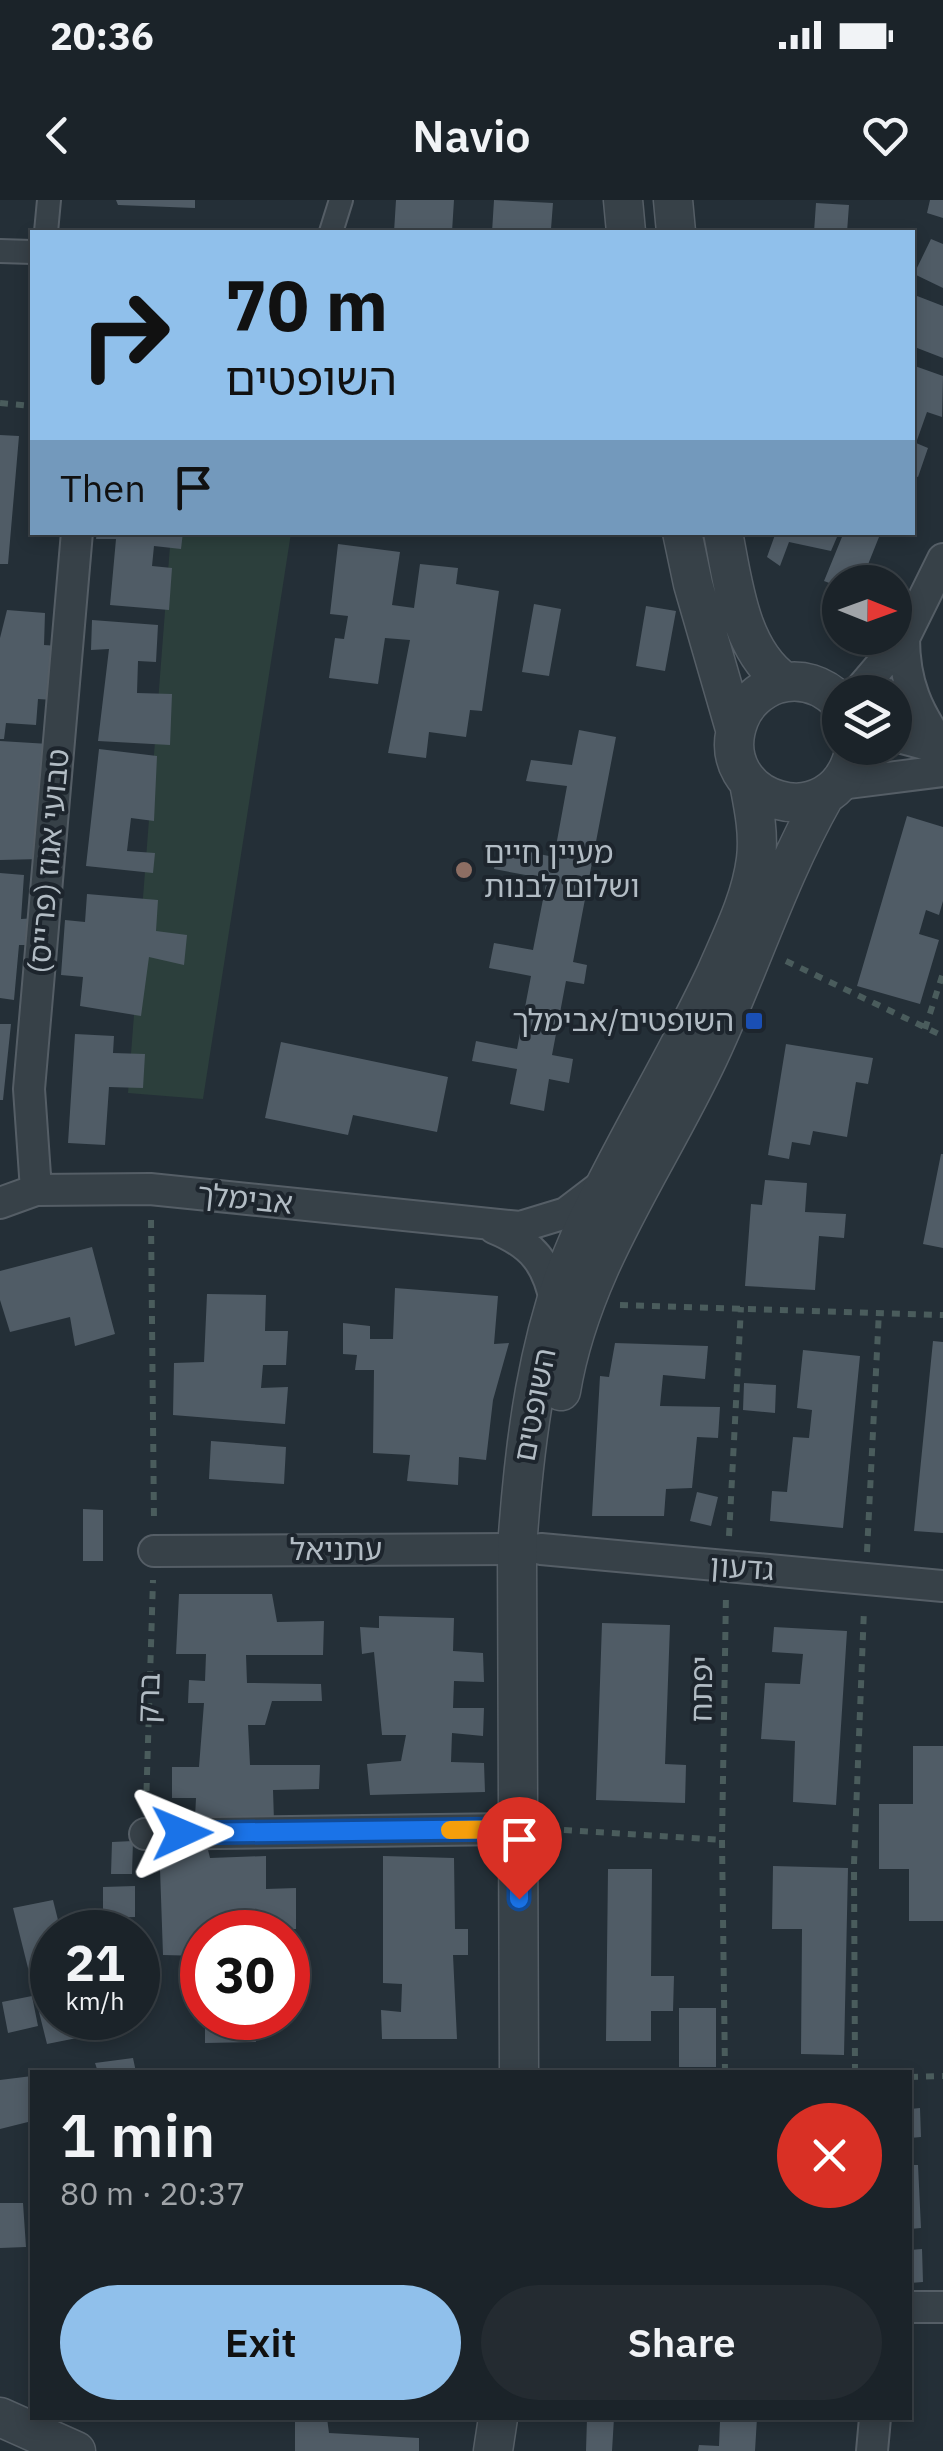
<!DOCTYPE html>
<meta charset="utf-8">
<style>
:root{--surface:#1b2329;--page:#242b31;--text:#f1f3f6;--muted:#a0a4a8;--line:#394046;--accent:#90c0eb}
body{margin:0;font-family:"IBM Plex Sans","Noto Sans Hebrew",sans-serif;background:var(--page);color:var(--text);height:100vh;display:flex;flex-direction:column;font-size:38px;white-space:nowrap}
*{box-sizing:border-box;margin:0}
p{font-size:32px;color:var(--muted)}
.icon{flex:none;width:55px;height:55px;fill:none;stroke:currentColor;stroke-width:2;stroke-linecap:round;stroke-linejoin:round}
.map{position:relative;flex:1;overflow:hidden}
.sheet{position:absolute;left:30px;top:1870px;width:882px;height:350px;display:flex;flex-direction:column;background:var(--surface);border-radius:0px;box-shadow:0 5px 15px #0003,0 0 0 2px var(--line)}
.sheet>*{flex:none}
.hud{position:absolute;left:30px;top:30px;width:885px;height:305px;border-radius:0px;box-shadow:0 5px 15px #0003,0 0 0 2px var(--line);background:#90c0eb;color:#111;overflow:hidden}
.needle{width:65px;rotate:91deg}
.controls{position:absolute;left:822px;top:365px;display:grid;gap:20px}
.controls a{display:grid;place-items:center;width:90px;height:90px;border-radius:50%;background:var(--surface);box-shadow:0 5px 15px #0003,0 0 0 2px var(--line);font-size:50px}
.speed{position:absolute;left:30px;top:1710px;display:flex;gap:20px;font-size:50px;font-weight:700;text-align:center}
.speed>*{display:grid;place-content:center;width:130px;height:130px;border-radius:50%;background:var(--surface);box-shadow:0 5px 15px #0003,0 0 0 2px var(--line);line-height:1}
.speed small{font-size:25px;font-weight:400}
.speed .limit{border:15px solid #d22;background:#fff;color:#111}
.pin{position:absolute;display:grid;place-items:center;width:85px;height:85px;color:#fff;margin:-102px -42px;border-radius:50% 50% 50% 0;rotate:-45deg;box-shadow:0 0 10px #0007}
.pin .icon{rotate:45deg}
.me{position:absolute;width:110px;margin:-55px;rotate:89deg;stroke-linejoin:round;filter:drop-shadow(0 0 8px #0008)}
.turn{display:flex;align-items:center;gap:35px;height:210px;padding:0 30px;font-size:45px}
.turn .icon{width:130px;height:130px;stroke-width:2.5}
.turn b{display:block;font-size:70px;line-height:85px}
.then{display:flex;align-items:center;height:95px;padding:0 30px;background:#0003;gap:20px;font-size:38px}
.round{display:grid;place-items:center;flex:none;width:105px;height:105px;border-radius:52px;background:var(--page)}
.summary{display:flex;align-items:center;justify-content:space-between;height:170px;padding:0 30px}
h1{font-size:60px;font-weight:600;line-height:75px}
.cta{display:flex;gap:20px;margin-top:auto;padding:20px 30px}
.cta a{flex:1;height:115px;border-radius:60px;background:var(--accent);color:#111;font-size:40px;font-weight:600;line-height:115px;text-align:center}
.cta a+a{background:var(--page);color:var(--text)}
.status{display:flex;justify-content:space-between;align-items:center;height:70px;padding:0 50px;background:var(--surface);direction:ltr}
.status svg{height:28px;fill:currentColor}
header{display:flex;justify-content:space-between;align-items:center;height:130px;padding:0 30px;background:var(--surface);font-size:45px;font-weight:600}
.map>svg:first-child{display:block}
</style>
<div class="status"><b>20:36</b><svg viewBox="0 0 49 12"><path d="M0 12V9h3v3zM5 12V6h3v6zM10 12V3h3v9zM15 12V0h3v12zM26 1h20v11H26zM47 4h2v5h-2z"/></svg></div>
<header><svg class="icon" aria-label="back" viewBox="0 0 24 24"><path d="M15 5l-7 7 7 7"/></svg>Navio<svg class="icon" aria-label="heart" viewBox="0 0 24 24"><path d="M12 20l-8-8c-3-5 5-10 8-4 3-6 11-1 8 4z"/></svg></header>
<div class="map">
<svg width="943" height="2251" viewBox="0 0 943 2251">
<rect width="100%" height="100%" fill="#242f37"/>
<path fill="#2c3f3c" d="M171,333H291L203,899L128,893Z"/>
<path fill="#505c66" d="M116,0H195V8L118,5Z
M396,0H454L452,32H394Z
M494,0L553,3L551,29L559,32H492Z
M930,0H943V18L927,13Z
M816,3L849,5L847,32H814Z
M931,39L943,44V88L914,74Z
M912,94L943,106V158L912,146Z
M912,165L943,176L942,217L927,212L916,243L928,248L918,277L912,275Z
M0,235L19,236L8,364H0Z
M97,332H183L181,349L154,346L152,366L172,368L169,410L110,405L116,339H96Z
M776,332H816L837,337L831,351L789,342L780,366L767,357Z
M844,332H881L861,382H840V387L824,381Z
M338,344L400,352L392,405L414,408L420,364L458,368L456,384L499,391L482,511L470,510L466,537L429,532L426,558L388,553L410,440L385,438L378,484L329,478L335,438L344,439L348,416L330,414Z
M534,404L561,409L549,476L522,472Z
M646,406L676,411L665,471L636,466Z
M7,410L45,413L44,445L59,446L54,500L38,499L36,525L6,523L4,539H0V438Z
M92,420L158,425L156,462L138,461L137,493L172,494L170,545L98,541L109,449L91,450Z
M844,438H873L868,453L842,446Z
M579,530L616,537L573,762L587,765L584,784L566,781L552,855L573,859L569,883L549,879L544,911L510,904L517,869L472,861L476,841L517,849L531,776L489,768L494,743L533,750L547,679L494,669L499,646L554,657L567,586L526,581L531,560L572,565Z
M0,541L49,544L41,659L0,660Z
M99,549L157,556L154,621L131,618L127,651L155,653L153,673L86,666Z
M907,616L943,627V701L939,715L926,710L919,734L939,740L920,804L857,786Z
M0,673L24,675L21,719L37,718L35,745H19L14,800L0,798Z
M87,694L158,700L156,731L187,735L184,765L149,757L141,816L80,806L83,777L61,775L65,720L85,722Z
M0,824H11L3,900H0Z
M75,834L114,836L113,853L145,854L143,888L109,887L105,945L68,943Z
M281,842L448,877L437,932L353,915L348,935L265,918Z
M786,844L873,858L868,884L856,882L847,937L813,931L810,945L792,942L789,959L768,955Z
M941,954H943V1048L923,1044Z
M765,980L807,983L805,1012L846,1014L844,1038L819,1036L815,1090L745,1086L751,1004L762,1005Z
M92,1047L115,1134L75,1146L70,1117L10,1132L0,1100V1071Z
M395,1088L498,1096L494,1144L509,1143L493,1200L486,1260L459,1257L458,1285L407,1281L410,1255L373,1253L374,1170H355L357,1155L343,1154V1123L370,1126V1139H393Z
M207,1094L266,1095L265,1131H288L286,1165H263L261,1188L288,1187L285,1224L173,1215L174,1163L204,1162Z
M933,1141L943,1142V1333L914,1331Z
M615,1143L708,1146L705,1179L663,1175L660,1206L720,1207L718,1238L697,1237L692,1288L666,1289L664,1316H592L600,1176L609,1177Z
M803,1150L860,1156L843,1328L770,1321L772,1291L787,1292L793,1237L809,1238L812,1210L797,1208Z
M744,1183L776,1185L775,1213L743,1210Z
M211,1241L286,1247L284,1284L209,1279Z
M697,1292L718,1297L711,1326L690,1321Z
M83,1309L103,1310V1361H83Z
M179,1394H272L277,1422L324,1421L323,1455H246L247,1483L321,1484L322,1501H272L265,1525H248L250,1565H320L319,1589L273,1590L274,1621L195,1618L196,1598H172V1567H199L204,1503H188L189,1480L205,1481L206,1454H176Z
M379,1416L454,1418L453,1451L483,1453L484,1482L454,1481L453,1508H484L483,1536L452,1533L451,1562L484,1563L485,1592L370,1595L367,1564L401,1561L406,1535H382L374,1452L362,1454L360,1427L379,1428Z
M602,1423L670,1425L665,1564L686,1565L685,1603L596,1600Z
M774,1427L847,1431L836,1605L793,1602L795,1541L761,1539L765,1483L800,1484L803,1454L772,1452Z
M913,1546H943V1721H909V1669H879V1604H913Z
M159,1640L206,1642L210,1658L266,1656V1689L296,1688V1729H204L202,1756L163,1755Z
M133,1641L132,1674H111L112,1642Z
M383,1656L454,1658L455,1729H468V1755H453L457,1839H382L381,1810L401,1812L402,1784L383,1783Z
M773,1666L848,1668L844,1855L801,1854L802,1729H772Z
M608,1669H652L651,1776H674L673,1811H651V1841H606Z
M135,1686V1717L103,1718V1687Z
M53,1700L61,1732H52V1818H82L87,1836L47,1844L13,1708Z
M32,1796L38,1826L8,1833L2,1802Z
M679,1808H716V1867H679Z
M205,1818H253L256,1842L205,1843Z
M133,1858L136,1872H98L95,1863Z
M32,1876V1921L0,1929V1880Z
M920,1908L921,1937L910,1938V1909Z
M910,1965H918L921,2028L910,2029Z
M0,2003H23L26,2047L0,2048Z
M922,2049L923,2082L910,2083V2050Z
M295,2218H327L329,2233L419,2238V2251H295Z
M587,2218H614L612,2251H586Z
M702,2218H757L755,2251H698L699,2245L719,2246L720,2222L701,2221Z"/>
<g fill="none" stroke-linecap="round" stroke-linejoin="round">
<g stroke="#555e66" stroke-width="26">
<path id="pedestrian" d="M46,32L49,0
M331,32L341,0
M0,51L32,52"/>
</g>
<g stroke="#555e66" stroke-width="34">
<path id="minor" d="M904,438C904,482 917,513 943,547
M858,492L904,438L943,359
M895,536L943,549
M840,584L943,571
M36,990L29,889L77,332
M0,1003L36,990L150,989L520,1027L566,1013L604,984
M494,1028C533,1044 548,1063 556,1105
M541,1349L943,1386
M154,1351L517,1349
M145,1634L519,1629
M910,2107H943
M872,2251L875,2218"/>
</g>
<g stroke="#555e66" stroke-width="41">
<path id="tertiary" d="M623,0L626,32
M673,0L676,32
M682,332L693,384L735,529
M723,332C733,384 740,451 785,482
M840,502C823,485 801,477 777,484C760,490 745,503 739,520C708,601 836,643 855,548
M561,1191C581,1068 657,967 709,856C749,771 778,678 824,597
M519,1872L517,1349C524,1244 537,1134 580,1037C621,947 674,863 716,773C732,736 751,699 756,659C759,633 754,609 749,583
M0,2217L76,2251
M493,2251L498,2218"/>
</g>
<path stroke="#4a5c5c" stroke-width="6" stroke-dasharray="8 8" stroke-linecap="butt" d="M0,203L32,206
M786,761L943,836
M925,829L943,773
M151,1020L154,1322
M620,1105L943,1115
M729,1336L741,1107
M867,1352L879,1111
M146,1607L153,1380
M548,1629L722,1640
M725,1872L722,1640L726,1394
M855,1872L854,1664L864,1409
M910,1877L943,1876"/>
<use href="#pedestrian" stroke="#374148" stroke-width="22"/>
<use href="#minor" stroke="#374148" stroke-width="30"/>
<use href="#tertiary" stroke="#374148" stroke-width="38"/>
</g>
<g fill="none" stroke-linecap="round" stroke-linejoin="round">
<g stroke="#114b97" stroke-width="25">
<path id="route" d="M182,1633L519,1629V1699"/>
</g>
<use href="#route" stroke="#1a73e8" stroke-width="18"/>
<path stroke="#f59e0b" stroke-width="18" d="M450,1630L519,1629V1642"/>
</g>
<circle fill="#8d6e63" stroke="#1d252d" stroke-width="4" cx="464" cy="670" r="10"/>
<rect fill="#1a4fb4" stroke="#1d252d" stroke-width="4" x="744" y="811" width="20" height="20" rx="5"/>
<g text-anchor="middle" stroke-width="8" stroke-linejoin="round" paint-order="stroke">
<g font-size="30" fill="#b2bcc4" stroke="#1d252d" text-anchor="start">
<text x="484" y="663">מעיין חיים<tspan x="484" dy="34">ושלום לבנות</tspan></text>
<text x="734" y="831" text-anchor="end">השופטים/אבימלך</text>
</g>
<g font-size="30" fill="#b2bcc4" stroke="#1d252d">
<text transform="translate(49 661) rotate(-85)" y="10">טבועי אגוז (פרייס)</text>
<text transform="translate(245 999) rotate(6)" y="10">אבימלך</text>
<text transform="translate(535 1205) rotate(-79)" y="10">השופטים</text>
<text x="336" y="1360">עתניאל</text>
<text transform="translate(742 1368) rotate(4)" y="10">גדעון</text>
<text transform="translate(702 1489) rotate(-89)" y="10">יפתח</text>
<text transform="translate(149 1498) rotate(-88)" y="10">ברק</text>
</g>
</g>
</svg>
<div class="controls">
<a><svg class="needle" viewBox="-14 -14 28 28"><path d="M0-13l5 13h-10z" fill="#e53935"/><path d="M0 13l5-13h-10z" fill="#a0a4a8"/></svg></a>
<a><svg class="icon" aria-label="layers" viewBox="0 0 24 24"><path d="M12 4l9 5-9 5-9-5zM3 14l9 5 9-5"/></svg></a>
</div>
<div class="speed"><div>21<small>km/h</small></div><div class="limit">30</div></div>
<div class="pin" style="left:519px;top:1699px;background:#d93025"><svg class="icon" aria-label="arrive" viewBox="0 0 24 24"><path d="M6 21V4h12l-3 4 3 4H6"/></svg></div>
<svg class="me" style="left:182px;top:1633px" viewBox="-20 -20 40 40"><path d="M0-17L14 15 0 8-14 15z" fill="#1a73e8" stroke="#fff" stroke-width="4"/></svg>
<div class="hud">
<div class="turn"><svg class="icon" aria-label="right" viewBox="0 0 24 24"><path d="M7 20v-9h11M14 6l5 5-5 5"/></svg><div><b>70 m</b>השופטים</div></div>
<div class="then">Then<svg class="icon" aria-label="arrive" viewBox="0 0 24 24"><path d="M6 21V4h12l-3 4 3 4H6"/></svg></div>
</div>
<section class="sheet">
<div class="summary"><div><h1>1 min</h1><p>80 m · 20:37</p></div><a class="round" style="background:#d93025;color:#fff"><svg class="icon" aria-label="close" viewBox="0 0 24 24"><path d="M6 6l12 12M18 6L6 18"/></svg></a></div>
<div class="cta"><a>Exit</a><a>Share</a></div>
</section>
</div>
